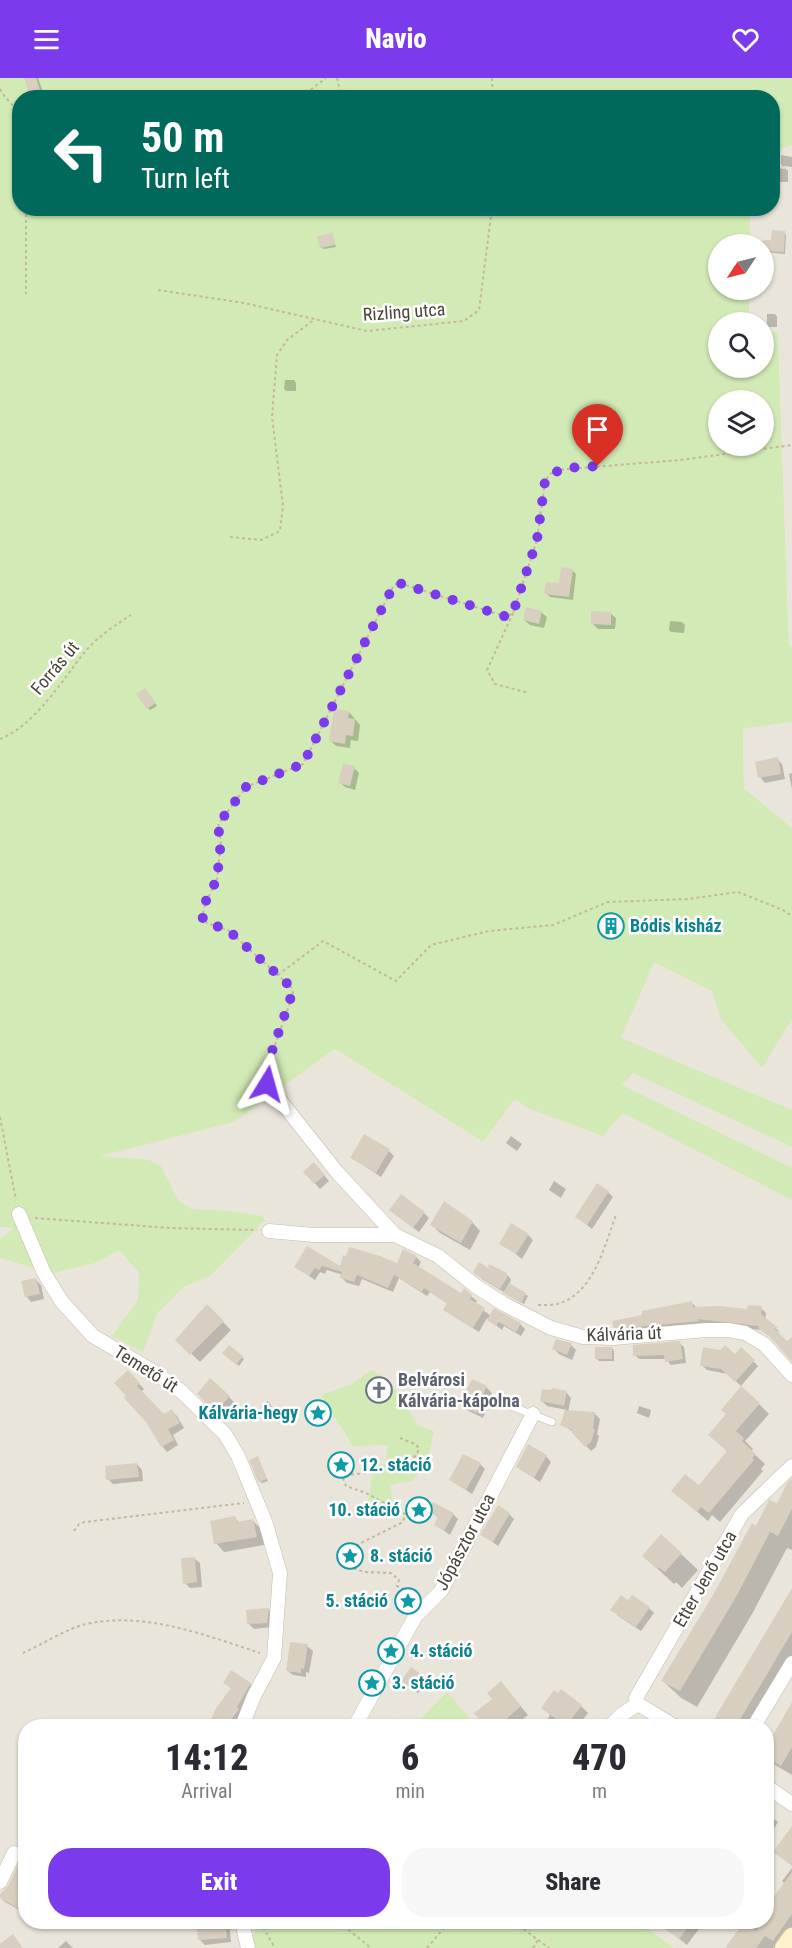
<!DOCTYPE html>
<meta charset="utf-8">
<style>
:root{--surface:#fff;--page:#f7f7f7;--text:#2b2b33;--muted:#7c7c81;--accent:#7c3aed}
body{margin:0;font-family:"Roboto Condensed",sans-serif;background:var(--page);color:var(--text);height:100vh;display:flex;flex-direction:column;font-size:22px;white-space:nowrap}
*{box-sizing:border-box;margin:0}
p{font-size:20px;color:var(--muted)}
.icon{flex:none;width:33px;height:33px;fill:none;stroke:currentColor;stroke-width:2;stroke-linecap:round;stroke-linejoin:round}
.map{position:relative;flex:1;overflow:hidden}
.sheet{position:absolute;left:18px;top:1641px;width:756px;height:210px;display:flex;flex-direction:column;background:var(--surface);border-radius:24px;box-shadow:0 2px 4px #0004}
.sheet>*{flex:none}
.top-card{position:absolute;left:12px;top:12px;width:768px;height:126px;border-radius:24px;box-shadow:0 2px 4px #0004;background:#00695c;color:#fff;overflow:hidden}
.needle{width:39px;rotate:235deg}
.fabs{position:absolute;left:708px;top:156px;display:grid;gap:12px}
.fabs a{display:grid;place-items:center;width:66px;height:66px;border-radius:50%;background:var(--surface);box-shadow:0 2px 4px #0004;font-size:30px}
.pin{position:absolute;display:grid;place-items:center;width:51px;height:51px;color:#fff;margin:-62px -26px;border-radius:50% 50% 50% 0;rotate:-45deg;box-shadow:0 0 6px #0007}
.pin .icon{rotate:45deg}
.me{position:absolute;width:66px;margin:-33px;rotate:8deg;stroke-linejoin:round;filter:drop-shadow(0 0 4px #0008)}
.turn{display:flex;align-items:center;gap:21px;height:126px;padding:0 30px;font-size:27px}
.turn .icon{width:78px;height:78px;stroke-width:2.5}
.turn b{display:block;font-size:42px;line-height:51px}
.eta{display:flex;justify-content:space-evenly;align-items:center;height:102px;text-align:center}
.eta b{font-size:36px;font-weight:800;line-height:42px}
.button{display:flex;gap:12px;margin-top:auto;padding:12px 30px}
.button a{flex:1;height:69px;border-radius:24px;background:var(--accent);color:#fff;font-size:24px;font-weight:800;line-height:69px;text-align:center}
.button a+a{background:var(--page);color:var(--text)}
header{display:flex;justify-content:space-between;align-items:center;height:78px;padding:0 30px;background:var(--accent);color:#fff;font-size:27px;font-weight:800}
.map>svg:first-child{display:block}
</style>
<header><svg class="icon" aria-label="menu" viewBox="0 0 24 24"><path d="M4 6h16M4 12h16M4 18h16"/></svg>Navio<svg class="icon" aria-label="heart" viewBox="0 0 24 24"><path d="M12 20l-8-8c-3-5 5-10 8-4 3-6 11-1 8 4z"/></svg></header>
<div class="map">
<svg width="792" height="1870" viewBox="0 0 792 1870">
<rect width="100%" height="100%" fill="#f6f3ec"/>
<path fill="#eae5da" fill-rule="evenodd" d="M792,0V569L789,568L778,254L764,252V244H749V212H764V166H750V134L714,136V131L772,130V20Z
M792,644V750L744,710L743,651Z
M792,800V1870H0V1103L233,1044L335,971L483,1064L632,863ZM26,1648H766V1844H26Z"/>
<path fill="#d2eab5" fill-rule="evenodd" d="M0,0H792V67L773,73L772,20H20V130H714V136L750,134V166H718V212H749V244H718V290H764V252L778,254L789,568L792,569V644L743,651L744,710L792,750V941L762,990L721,941L712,913L654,884L621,960L792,1032V1069L633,995L622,1007L792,1090V1122L623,1035L603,1058L528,1030L515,1021L483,1064L335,971L234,1044L100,1078L149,1082L161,1088L178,1122L191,1131L228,1133L263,1138L265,1142L210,1198L183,1209L157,1236L143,1274L112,1258L138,1222L139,1194L119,1172L95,1185L52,1195L0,1180V1161L14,1150L0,1149ZM718,322H764V368H718Z
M371,1292C394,1302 406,1327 418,1348L434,1353L427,1384L412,1403L390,1407L393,1424L383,1436L368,1423L374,1388L385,1386L388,1367L353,1368L321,1317L352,1306Z
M447,1614L476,1648H414Z
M261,1844H647L644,1848L674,1870H254C251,1859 255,1852 261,1844Z"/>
<path fill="#0003" d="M25,0H38L45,20H33Z
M781,77L792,79V89L783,88L788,93V104H778L776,102V90L785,91L781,86Z
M784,154L786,157L785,176L764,174L762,163L772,164Z
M332,156L336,169L324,171L321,169Z
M767,236H775L777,239V249H769L767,246Z
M285,302H294L296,305V313H286L284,311Z
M572,492L576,496L573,522L550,519L546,515L560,507Z
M541,534L547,539L544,550L530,547L524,542Z
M610,535L616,540L615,551H598L592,545Z
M670,543L682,544L685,547L684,555L671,554L669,552Z
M147,614L157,628L150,632L148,630Z
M349,634L360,647L358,663L351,662L350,670L336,668L331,663Z
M777,681L782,686L785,701L765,705L760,699Z
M354,690L359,695L355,712L345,709L340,704Z
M792,695V711L789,696Z
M610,842L620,848L616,856L606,850Z
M511,1058L522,1066L517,1073L506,1065Z
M389,1073L394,1078L381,1099L351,1079Z
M319,1091L329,1103L320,1111L305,1094Z
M554,1103L566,1111L561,1120L549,1112Z
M608,1114L613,1119L592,1151L577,1139Z
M424,1135L429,1140L419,1154L396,1137Z
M472,1144L480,1153L470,1172L440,1155L432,1147Z
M528,1157L533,1162L522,1181L501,1165Z
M308,1170L341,1191L398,1187L416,1179L421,1184L418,1190L461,1217L471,1218L477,1223L475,1226L491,1238L520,1246L525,1251L521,1258L504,1248L502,1252L487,1240L479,1254L450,1236L445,1231L448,1226L430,1214L427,1218L399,1200L393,1214L362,1201L359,1208L347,1205L342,1200L343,1197L327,1192L325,1196L320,1194L315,1202L296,1189Z
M488,1192L506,1196L511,1201L509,1207L528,1218L524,1226L482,1201L475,1193Z
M36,1202L41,1207L44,1221L31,1224L26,1218Z
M692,1225L697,1230L749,1233L761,1230L766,1235L765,1242L780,1254L776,1253L787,1265L792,1267V1281L776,1263L761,1252L699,1245L702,1247L620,1255L615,1250L644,1238Z
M207,1228L231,1252L200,1284L177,1262Z
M679,1265L684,1269L686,1285L671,1287L666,1281H639L635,1277Z
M571,1267L576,1272L572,1282L559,1276L554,1271Z
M229,1269L244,1281L239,1288L224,1275Z
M612,1270L614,1273V1283H599L597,1281Z
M741,1271L758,1288L741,1308L728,1296L707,1292L702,1287L735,1278Z
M128,1294L144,1311L141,1314L164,1338L172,1333L177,1338L184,1350L173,1357L178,1367L167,1374L162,1368Z
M486,1309L492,1315L488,1322L490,1324L483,1340L467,1332L461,1326Z
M566,1314L571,1320L568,1334L595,1336L600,1341L597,1356L599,1358L596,1369L591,1373L573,1354L562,1346L567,1332L547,1328L541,1322Z
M199,1316L229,1319L234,1324L221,1338Z
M268,1323L275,1334L269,1338L261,1328Z
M759,1326L769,1336L745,1363L753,1371L751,1373L765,1386L761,1391L763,1393L720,1444L712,1437L708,1443L673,1413L699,1409L728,1374L720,1366Z
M639,1328L651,1332L649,1340L637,1335Z
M546,1378L551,1384L540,1404L517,1389Z
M258,1380L268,1403L262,1405L260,1403Z
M137,1386L142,1392L143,1403L113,1406L108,1401Z
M480,1386L485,1391L472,1416L451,1402Z
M792,1407V1472L787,1470L752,1536L697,1629L680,1619L663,1603L757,1450Z
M430,1433L453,1436L458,1441L450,1457L436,1447L439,1440Z
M509,1436L514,1441L498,1468L482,1456Z
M235,1440L240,1445L253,1443L261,1451L264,1467L224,1474L216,1465Z
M662,1458L698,1492L682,1510L676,1504L674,1506L644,1478Z
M194,1480L200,1485L202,1509L190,1510L185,1505Z
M792,1512V1597L761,1648H716L713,1645Z
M628,1524L649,1530L654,1535L641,1553L617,1537Z
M268,1531L273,1536L272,1549L254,1551L248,1545Z
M307,1568L313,1573L309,1595L306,1594V1599L293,1597L287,1592Z
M411,1591L427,1604L418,1615L403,1603Z
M225,1605L250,1606L255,1611L243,1637L234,1648H209L217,1631L232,1611Z
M509,1614L528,1637L514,1648H487L477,1635Z
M581,1628L588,1635L578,1648H543L550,1637L543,1630Z
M792,1628V1697L775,1687L766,1679Z
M307,1643L313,1645L316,1648H306Z
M766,1735L778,1744L773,1752L766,1747Z
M26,1756V1834L25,1835L5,1824L0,1819L9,1809L24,1779L23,1770L20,1767Z
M792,1790V1860L781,1870L776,1866L773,1870H727L751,1851L756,1844H766L785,1806L782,1803Z
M198,1844H229L231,1864L205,1867L200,1862Z
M665,1844H704L687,1867L662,1847Z
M66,1863L73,1870H58Z"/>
<path fill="#d8cfc1" d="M24,0H36L41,15L30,19Z
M772,152L785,153L784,174L764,173V162H771Z
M333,155L335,167L320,170L317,158Z
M561,489L573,491L569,519L544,516L546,504L559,505Z
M526,529L542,533L539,546L523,542Z
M591,533L611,534V547L591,546Z
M145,610L156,625L147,631L136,616Z
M334,631L349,633L348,640L355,641L353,658L346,657L345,666L329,663Z
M778,679L781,696L758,700L755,684Z
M343,686L355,688L350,708L338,705Z
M364,1056L390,1071L376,1095L350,1080Z
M314,1084L325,1097L314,1106L303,1094Z
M597,1105L609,1113L587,1147L575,1139Z
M401,1116L425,1134L413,1150L389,1132Z
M444,1123L473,1143L461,1165L430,1147Z
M511,1145L529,1156L516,1176L499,1166Z
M307,1168L340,1188L343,1177L346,1178L349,1169L380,1178L397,1185L403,1171L417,1178L413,1185L461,1215L464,1210L472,1217L470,1221L485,1230L473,1250L443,1232L447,1225L424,1210L422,1214L394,1197L388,1210L357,1197L354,1204L340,1200L342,1194L322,1188L319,1192L315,1190L309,1198L294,1189Z
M479,1184L488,1190L489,1186L507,1195V1200L500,1211L476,1197L473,1194Z
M36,1200L40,1216L25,1219L21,1203Z
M509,1205L526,1215L521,1225L503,1215Z
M692,1223L693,1229L720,1228L747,1231L748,1227L762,1228L761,1236L778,1250H774L787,1263L792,1259V1284L771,1260L758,1250L759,1248L697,1241L700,1243L614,1251L612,1243L642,1237V1233Z
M207,1226L224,1243L190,1277L175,1262Z
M494,1230L521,1245L516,1254L499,1244L496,1248L487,1242Z
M556,1261L572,1265L567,1277L552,1271Z
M680,1263L683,1281L665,1284L664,1277L633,1278V1267Z
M229,1267L243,1278L236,1287L222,1275Z
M725,1267L735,1276L741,1269L755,1282L735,1304L721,1291L700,1288L703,1269L720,1272Z
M595,1269H612V1281H595Z
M128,1292L140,1305L137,1308L164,1336L172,1331L180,1345L168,1351L174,1362L161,1369L146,1344L124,1320L126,1318L114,1305Z
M210,1300L230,1318L215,1334L197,1316Z
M472,1301L487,1308L483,1316L486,1318L477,1335L459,1327Z
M741,1308L760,1325L736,1353L744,1360L742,1363L756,1376L752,1380L754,1382L709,1435L701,1429L697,1434L671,1413L685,1396L699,1407L727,1373L708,1357L726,1336L721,1332Z
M552,1310L567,1313L564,1328L540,1323L542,1311L551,1312Z
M565,1332L595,1334L593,1351H595L591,1364L585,1369L572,1355V1352L560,1347Z
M528,1366L547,1377L534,1400L516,1389Z
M463,1376L481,1385L466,1412L449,1402Z
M258,1378L267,1401L258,1404L249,1382Z
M137,1385L139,1399L106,1402L105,1388Z
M792,1400V1431L778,1458L770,1454L736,1519L680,1613L661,1603L713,1517L752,1445L756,1448L769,1422L777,1425L787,1405Z
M433,1424L454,1435L444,1453L434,1447L438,1438L428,1433Z
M498,1427L510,1435L493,1464L480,1457Z
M235,1438L238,1444L253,1441L257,1459L214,1466L210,1443Z
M661,1456L682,1475L665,1494L658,1489L657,1491L642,1478Z
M195,1479L197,1504L183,1506L181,1480Z
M792,1510V1554L757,1613L736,1648H710Z
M621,1517L628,1522L632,1517L650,1529L636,1549L610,1532Z
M269,1530L267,1545L247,1546L246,1532Z
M290,1564L308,1566L304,1591L301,1590V1595L286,1593Z
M411,1589L422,1597L413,1611L401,1603Z
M231,1592L251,1605L237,1629L239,1631L226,1648H208L216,1630L231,1610L223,1605Z
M501,1603L521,1628L503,1644L507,1648H485L474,1635L492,1621L487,1615Z
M561,1611L582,1627L566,1648L541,1630L554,1612L558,1615Z
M792,1624V1669L781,1688L766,1679V1669Z
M792,1748V1788L773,1774Z
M26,1770V1820L19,1831L0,1820V1816L8,1808Z
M792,1794V1836L773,1863L765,1858L756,1870H725L744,1844L756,1853L762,1844H766V1829Z
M196,1844H226L227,1860L198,1862Z
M655,1844H692L679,1861Z
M13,1856L23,1870H0V1866Z"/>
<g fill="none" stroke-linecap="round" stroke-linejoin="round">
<g stroke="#c2bbae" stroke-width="8">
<path id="lane" d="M500,1324L552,1344"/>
</g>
<g stroke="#c2bbae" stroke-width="15">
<path id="street" d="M264,996L267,1006L336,1093L395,1157L438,1178L477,1209L504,1226L551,1250L583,1259L613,1260L707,1252H728L745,1255L764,1266L792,1297
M19,1136L44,1195L62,1224L93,1258L156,1295L182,1314L225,1356L238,1378L266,1446L280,1495L274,1580L254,1618L242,1648
M269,1153L314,1157H395
M355,1648L415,1539L441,1513L533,1336
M610,1648L621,1637L638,1626
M674,1648L638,1626L636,1620L742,1436L792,1388
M754,1648L792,1585
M766,1708L792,1726
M0,1804L14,1775
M242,1844L248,1870"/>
</g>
<g stroke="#d6c79b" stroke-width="20">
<path id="secondary" d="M784,1870L792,1859"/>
</g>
<path stroke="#c4b79f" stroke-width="2" stroke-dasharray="3 3" stroke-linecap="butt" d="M337,0L340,13L338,20
M492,0L493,20
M0,11C5,21 15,28 20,38
M301,19L326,0
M26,130V216
M158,212L244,225L367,253L464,243L479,232L492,130
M230,459L261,462L280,453L283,428L272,339L277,277L287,262L315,241
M513,535L487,592L495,606L529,615
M0,661C35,647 61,604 84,575C97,559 114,548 131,537
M278,897L323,863L396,903L431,867L489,853L553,847L608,824L688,821L738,814L783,832L792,838
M269,984L293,916L291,909L228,852L207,845L202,839L205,827L217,801L221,763L218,750L219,745L246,709L303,686L394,507L399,505L507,539L513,535L537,462L545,403L550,396L557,392L680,382L792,367
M0,1039L16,1122
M35,1140L170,1150L257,1152
M538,1227C545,1227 552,1227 557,1226C593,1217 605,1167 616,1137
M400,1360L415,1366L419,1370C413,1395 368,1394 347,1397L343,1400L346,1408L366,1415L405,1436L403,1444L343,1474L342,1486L364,1494L391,1495L399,1502L397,1508L417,1517
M74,1453L79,1446L85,1444L244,1425
M23,1575C41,1567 68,1550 86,1546C144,1533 205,1557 260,1575
M377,1648L392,1641L398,1643L394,1648
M260,1844L275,1870
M339,1844L371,1870
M514,1844L549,1870
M427,1870L449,1844
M533,1870L538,1862"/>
<use href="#lane" stroke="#fff" stroke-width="7"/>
<use href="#street" stroke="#fff" stroke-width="14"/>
<use href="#secondary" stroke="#fff3cd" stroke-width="18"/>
</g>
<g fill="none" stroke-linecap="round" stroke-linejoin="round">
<path stroke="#7c3aed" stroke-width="10" stroke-dasharray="0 18" d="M267,1006L264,996L292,916L291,909L228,852L207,845L202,839L204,827L217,801L221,763L218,750L219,745L246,709L303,686L394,507L399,505L507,539L513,535L537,462L545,403C557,387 579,390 598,388"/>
</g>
<defs>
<g id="building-ring" transform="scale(1.35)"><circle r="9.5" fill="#fff" stroke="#0f9aa8" stroke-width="1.5"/><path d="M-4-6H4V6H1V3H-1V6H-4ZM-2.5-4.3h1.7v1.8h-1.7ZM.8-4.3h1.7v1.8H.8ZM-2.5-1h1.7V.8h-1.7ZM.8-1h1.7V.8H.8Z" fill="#0f9aa8"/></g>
<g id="church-ring" transform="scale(1.35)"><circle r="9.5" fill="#fff" stroke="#6b7280" stroke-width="1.5"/><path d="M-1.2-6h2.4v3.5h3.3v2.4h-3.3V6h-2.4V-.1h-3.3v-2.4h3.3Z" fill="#6b7280"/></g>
<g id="sight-ring" transform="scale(1.35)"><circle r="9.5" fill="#fff" stroke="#0f9aa8" stroke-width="1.5"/><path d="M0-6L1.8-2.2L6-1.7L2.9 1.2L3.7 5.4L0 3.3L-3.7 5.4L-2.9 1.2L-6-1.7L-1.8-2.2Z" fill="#0f9aa8"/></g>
</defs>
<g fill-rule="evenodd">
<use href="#building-ring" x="611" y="848"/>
<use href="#church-ring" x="379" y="1312"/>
<use href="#sight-ring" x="318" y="1335"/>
<use href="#sight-ring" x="341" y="1387"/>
<use href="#sight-ring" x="419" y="1432"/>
<use href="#sight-ring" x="350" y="1478"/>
<use href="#sight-ring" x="408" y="1523"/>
<use href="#sight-ring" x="391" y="1573"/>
<use href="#sight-ring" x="372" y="1605"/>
</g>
<g text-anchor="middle" stroke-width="5" stroke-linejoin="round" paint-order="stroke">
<g font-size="18" fill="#4b4439" stroke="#fff">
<text transform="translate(404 234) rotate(-4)" y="6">Rizling utca</text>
<text transform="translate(55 590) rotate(-50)" y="6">Forrás út</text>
<text transform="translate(624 1256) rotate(-2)" y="6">Kálvária út</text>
<text transform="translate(146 1291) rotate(32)" y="6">Temető út</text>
<text transform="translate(465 1464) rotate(-62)" y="6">Jópásztor utca</text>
<text transform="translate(705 1501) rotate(-60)" y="6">Etter Jenő utca</text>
</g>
<g font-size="18" font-weight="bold" fill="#0d838f" stroke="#fff" text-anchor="start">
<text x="630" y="854">Bódis kisház</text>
<text x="298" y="1341" text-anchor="end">Kálvária-hegy</text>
<text x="360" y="1393">12. stáció</text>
<text x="400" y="1438" text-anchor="end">10. stáció</text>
<text x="370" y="1484">8. stáció</text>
<text x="388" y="1529" text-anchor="end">5. stáció</text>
<text x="410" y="1579">4. stáció</text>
<text x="392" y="1611">3. stáció</text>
</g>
<g font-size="18" font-weight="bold" fill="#5b616d" stroke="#fff" text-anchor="start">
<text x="398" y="1308">Belvárosi<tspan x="398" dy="21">Kálvária-kápolna</tspan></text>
</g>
</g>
</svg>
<div class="fabs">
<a><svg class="needle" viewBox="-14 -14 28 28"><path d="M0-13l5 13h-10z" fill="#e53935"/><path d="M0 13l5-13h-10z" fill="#7c7c81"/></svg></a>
<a><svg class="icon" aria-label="search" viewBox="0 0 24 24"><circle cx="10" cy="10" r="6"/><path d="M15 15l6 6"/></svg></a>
<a><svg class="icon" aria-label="layers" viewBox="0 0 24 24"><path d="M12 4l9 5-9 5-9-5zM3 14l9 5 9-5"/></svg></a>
</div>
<div class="pin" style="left:598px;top:388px;background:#d93025"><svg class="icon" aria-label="arrive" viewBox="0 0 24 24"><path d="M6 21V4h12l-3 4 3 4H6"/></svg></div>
<svg class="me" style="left:267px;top:1006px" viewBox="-20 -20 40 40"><path d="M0-17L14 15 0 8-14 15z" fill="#7c3aed" stroke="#fff" stroke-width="4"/></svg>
<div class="top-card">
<div class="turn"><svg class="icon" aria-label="left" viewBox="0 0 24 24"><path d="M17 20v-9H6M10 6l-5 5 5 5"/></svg><div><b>50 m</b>Turn left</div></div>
</div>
<section class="sheet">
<div class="eta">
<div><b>14:12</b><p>Arrival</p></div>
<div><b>6</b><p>min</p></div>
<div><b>470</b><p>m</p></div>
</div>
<div class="button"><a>Exit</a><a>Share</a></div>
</section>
</div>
